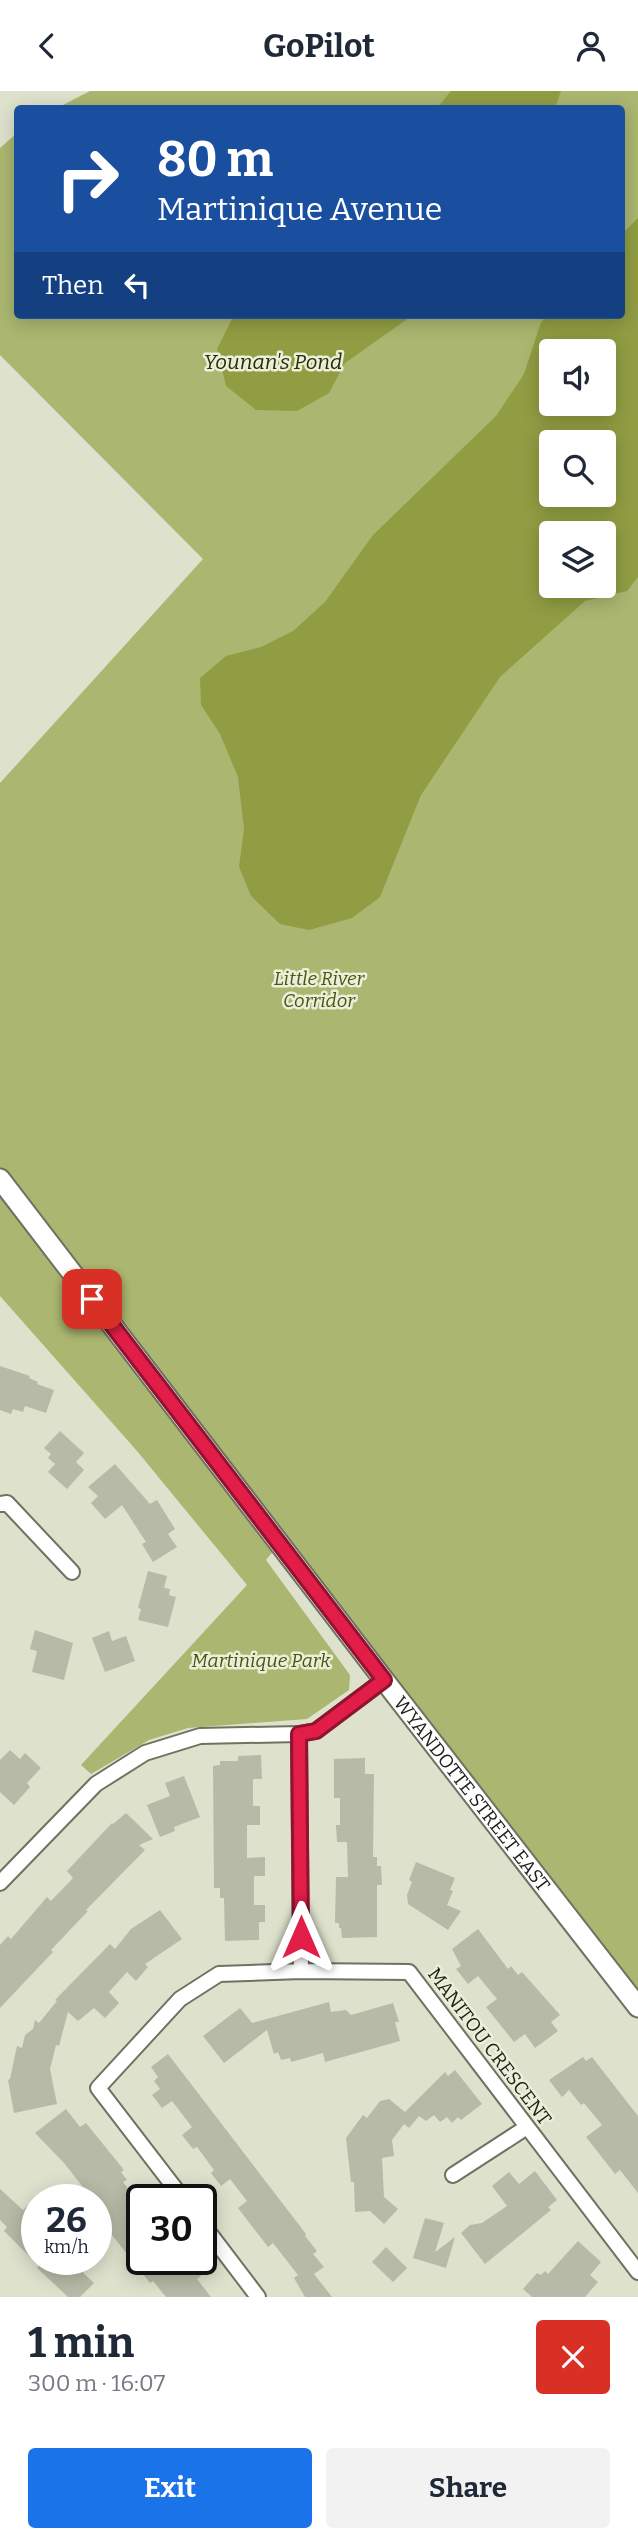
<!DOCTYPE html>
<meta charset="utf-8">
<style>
:root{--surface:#fff;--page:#f2f2f3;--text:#1f2937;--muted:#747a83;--accent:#1a73e8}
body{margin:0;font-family:Bitter,serif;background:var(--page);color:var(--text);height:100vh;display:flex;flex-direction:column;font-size:26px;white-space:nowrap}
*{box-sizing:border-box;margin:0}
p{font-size:23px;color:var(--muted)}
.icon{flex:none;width:38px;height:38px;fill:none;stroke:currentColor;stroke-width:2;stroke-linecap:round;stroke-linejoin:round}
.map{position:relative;height:2206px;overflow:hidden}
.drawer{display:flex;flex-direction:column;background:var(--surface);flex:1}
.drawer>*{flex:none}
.guide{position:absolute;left:14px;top:14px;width:611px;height:214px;border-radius:7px;box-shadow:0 4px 18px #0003;background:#1a4fa0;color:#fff;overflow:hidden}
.tools{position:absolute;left:539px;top:248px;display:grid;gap:14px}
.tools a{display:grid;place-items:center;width:77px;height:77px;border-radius:7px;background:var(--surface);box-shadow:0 4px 18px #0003;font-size:35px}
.speed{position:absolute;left:21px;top:2093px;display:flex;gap:14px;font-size:35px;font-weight:700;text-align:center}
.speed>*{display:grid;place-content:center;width:91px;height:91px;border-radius:50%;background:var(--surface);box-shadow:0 4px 18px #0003;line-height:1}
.speed small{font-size:18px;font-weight:400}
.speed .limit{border:4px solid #111;border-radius:10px;background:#fff;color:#111}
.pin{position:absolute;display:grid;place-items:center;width:60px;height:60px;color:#fff;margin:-30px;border-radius:14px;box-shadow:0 4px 10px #0006}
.me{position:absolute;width:77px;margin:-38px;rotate:0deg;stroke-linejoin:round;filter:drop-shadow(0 0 5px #0008)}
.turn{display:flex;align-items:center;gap:24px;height:147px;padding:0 28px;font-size:32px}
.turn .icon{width:91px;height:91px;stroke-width:2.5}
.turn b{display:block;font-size:49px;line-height:60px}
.then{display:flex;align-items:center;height:66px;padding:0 28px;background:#0003;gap:14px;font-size:26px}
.round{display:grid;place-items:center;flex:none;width:74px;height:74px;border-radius:7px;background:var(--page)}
.headline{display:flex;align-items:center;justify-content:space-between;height:119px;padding:0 28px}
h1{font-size:42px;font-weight:700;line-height:52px}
.primary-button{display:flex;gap:14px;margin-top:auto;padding:14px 28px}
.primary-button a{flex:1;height:80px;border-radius:7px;background:var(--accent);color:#fff;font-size:28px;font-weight:700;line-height:80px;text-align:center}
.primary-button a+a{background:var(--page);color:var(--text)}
header{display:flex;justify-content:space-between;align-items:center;height:91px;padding:0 28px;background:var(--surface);font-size:32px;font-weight:700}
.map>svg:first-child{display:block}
</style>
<header><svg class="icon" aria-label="back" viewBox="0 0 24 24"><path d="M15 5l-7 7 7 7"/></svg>GoPilot<svg class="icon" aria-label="person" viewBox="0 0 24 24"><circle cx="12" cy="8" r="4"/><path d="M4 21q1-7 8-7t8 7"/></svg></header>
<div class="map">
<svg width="638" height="2206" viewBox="0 0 638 2206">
<rect width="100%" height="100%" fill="#dee2cd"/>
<path fill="#abb670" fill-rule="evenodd" d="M90,0H638V1916L279,1453L266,1469L350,1584L349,1599L307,1628L188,1637L149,1649L91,1683L81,1674L247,1494L137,1360L0,1205V692L203,468L0,264V57L17,42L18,224H621V18L57,17ZM551,261H604V313H551ZM551,352H604V404H551ZM551,443H604V495H551Z"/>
<path fill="#919d43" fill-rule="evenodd" d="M451,0H561L555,17H437Z
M638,127V486L627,500L585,510L500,586L421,704L380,806L352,827L309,839L280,833L251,805L239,776L244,738L238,686L220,643L201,614L200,587L226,565L261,556L293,540L325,511L373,444L496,325L524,283L540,234L546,224H621V144ZM551,261H604V313H551ZM551,352H604V404H551ZM551,443H604V495H551Z
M234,224H413L345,272L329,302L297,320L256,319L226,295L217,258Z"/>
<path fill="#b6baa6" d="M0,1275L30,1285L29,1287L38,1291L37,1293L54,1299L46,1322L25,1315L23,1321L13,1318L11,1323L0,1319Z
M60,1340L84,1362L76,1371L84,1379L67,1398L48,1381L55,1373L48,1367L51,1363L44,1357Z
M115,1373L150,1413L157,1409L175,1438L168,1443L177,1456L153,1471L142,1453L146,1451L122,1414L105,1428L91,1412L98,1405L88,1396Z
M148,1480L167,1485L164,1497L170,1498L169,1504L176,1506L168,1536L138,1529L141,1518L138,1517Z
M35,1539L73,1552L64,1589L32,1581L37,1560L30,1558Z
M109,1540L112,1550L126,1545L135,1570L105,1581L92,1547Z
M10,1659L20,1668L25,1662L41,1677L27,1692L30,1696L14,1714L0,1701V1669Z
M261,1664L262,1688H253V1715H260V1734H247V1767L265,1766V1785H254V1814H265V1831H259V1849L225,1850L224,1807H220V1797H214L213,1675L220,1674V1670H238V1665Z
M365,1667V1683H374L373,1766H377V1775H381L382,1794H377V1846L342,1847L341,1837H339V1832H335L336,1786H348L347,1751H337L336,1734H340V1707H334V1668Z
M184,1685L200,1726L174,1736L175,1740L160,1746L147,1714L170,1705L165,1692Z
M126,1722L153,1748L139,1754L145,1759L86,1819L88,1820L51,1859L53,1861L0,1917V1854L8,1845L11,1848L47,1806L51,1810L73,1787L67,1780L112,1732L113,1733Z
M416,1771L455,1787L450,1799L453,1800L447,1814L461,1820L448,1839L408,1813L407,1804L412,1791L409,1789Z
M160,1819L182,1848L145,1873L148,1876L136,1890L127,1881L109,1901L119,1912L105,1927L94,1917L78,1930L68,1921L59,1955L56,1954L50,1978L57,2013L14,2022L8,1989L10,1988L17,1955L22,1957L25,1944L33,1938L35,1929L39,1932L57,1910L55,1909L110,1853L115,1858L131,1838Z
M478,1838L508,1878L511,1875L518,1884L522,1881L560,1924L551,1931L558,1940L535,1957L525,1943L514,1951L486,1916L497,1908L478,1885L468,1893L456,1878L461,1875L452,1858Z
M329,1911L331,1921L346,1919L351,1924L393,1912L399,1931H395L400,1950L325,1971L323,1962L291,1971L290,1967L281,1969L278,1961L274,1963L267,1939L224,1972L203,1945L240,1917L252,1932Z
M168,1963L306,2143L305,2145L317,2160L313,2163L324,2176L314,2183L332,2206H305L294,2187L298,2184L273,2152L268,2156L238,2117L247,2110L230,2088L221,2095L211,2082L214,2079L197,2056L193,2058L182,2044L192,2036L172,2010L162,2017L152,2004L160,1998L154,1990L158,1986L151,1976Z
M583,1966L586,1970L592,1966L638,2025V2102L620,2079L615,2083L586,2046L602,2034L584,2012L581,2014L569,1999L562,2006L549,1989Z
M455,1979L482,2013L461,2029L458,2026L452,2032L447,2026L440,2031L434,2024L426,2030L419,2025L409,2037L404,2033L392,2049L394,2065L382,2067L384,2106L398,2118L384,2133L370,2120L355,2121L354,2091H351L346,2047L363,2024L367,2027L380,2010L389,2008L405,2021L445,1981L448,1985Z
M66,2018L80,2036L86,2032L124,2079L121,2081L127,2089L123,2091L142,2116V2168H171L178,2178L189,2170L201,2185L197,2188L211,2206H166L153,2190L150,2192L96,2124V2109H93L64,2072L35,2042Z
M535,2080L557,2109L548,2116L551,2119L485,2173L461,2142L470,2134L482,2132L507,2115L492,2095L509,2081L519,2093Z
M0,2098L23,2119L28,2114L37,2123V2129L30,2136L37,2140V2173L4,2140L7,2136L0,2129Z
M425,2127L444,2132L435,2161L455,2146L446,2177L413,2167Z
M578,2150L601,2171L590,2184L598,2191L585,2206H532L523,2198L537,2182L541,2184L545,2180L548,2183Z
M386,2156L407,2177L393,2191L372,2171Z
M45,2168H69L94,2192L80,2206H68L37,2177Z"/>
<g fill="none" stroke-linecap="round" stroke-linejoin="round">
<g stroke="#6f7261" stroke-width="18">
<path id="street" d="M0,1413L7,1412L72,1481
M299,1643L301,1880
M0,1792L96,1693L145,1662L200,1645L299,1643L316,1640L384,1589
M453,2084L527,2036
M184,2109L98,1997L180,1908L219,1883L301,1880L409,1881L638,2181
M201,2131L258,2206"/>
</g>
<g stroke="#6f7261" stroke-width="23">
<g id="secondary">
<path id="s1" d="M0,1088L384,1589L638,1916"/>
</g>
</g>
<use href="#street" stroke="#fff" stroke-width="14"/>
<use href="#secondary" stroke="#fff" stroke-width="19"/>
</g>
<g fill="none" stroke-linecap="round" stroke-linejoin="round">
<g stroke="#92132f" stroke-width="18">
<path id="route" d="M92,1208L384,1589L316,1640L299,1643L301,1846"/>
</g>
<use href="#route" stroke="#e11d48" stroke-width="12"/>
</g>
<g text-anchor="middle" stroke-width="5" stroke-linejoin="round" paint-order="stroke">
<g font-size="19" font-style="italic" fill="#4d5412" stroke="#ebefda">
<text x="319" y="894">Little River<tspan x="319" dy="22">Corridor</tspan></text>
<text x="261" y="1576">Martinique Park</text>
</g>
<g font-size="19" fill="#1d1e17" stroke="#ebefda">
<text dy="7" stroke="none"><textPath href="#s1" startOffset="775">WYANDOTTE STREET EAST</textPath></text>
<text transform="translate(490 1955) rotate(53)" y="7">MANITOU CRESCENT</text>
</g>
<g font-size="21" font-style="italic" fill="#282d06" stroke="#ebefda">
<text x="273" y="278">Younan's Pond</text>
</g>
</g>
</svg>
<div class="tools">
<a><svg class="icon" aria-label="sound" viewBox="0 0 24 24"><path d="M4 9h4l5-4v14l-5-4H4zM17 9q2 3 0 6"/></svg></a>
<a><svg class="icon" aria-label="search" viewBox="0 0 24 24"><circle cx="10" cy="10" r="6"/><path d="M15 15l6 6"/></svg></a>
<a><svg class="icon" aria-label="layers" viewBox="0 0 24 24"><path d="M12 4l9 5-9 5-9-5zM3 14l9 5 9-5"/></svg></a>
</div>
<div class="speed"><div>26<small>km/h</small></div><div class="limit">30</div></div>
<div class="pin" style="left:92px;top:1208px;background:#d93025"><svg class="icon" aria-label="arrive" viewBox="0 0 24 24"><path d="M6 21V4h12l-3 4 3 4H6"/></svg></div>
<svg class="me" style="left:301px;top:1846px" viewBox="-20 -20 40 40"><path d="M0-17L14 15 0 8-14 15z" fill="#e11d48" stroke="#fff" stroke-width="4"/></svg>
<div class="guide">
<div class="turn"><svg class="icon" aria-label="right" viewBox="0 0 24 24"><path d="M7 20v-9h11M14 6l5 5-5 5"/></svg><div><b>80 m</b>Martinique Avenue</div></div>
<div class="then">Then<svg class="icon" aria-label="left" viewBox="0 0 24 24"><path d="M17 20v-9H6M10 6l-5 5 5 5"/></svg></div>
</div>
</div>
<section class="drawer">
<div class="headline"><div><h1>1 min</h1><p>300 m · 16:07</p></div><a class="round" style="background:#d93025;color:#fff"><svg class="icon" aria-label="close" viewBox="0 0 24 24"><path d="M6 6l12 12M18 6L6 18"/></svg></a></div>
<div class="primary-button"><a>Exit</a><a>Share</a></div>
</section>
